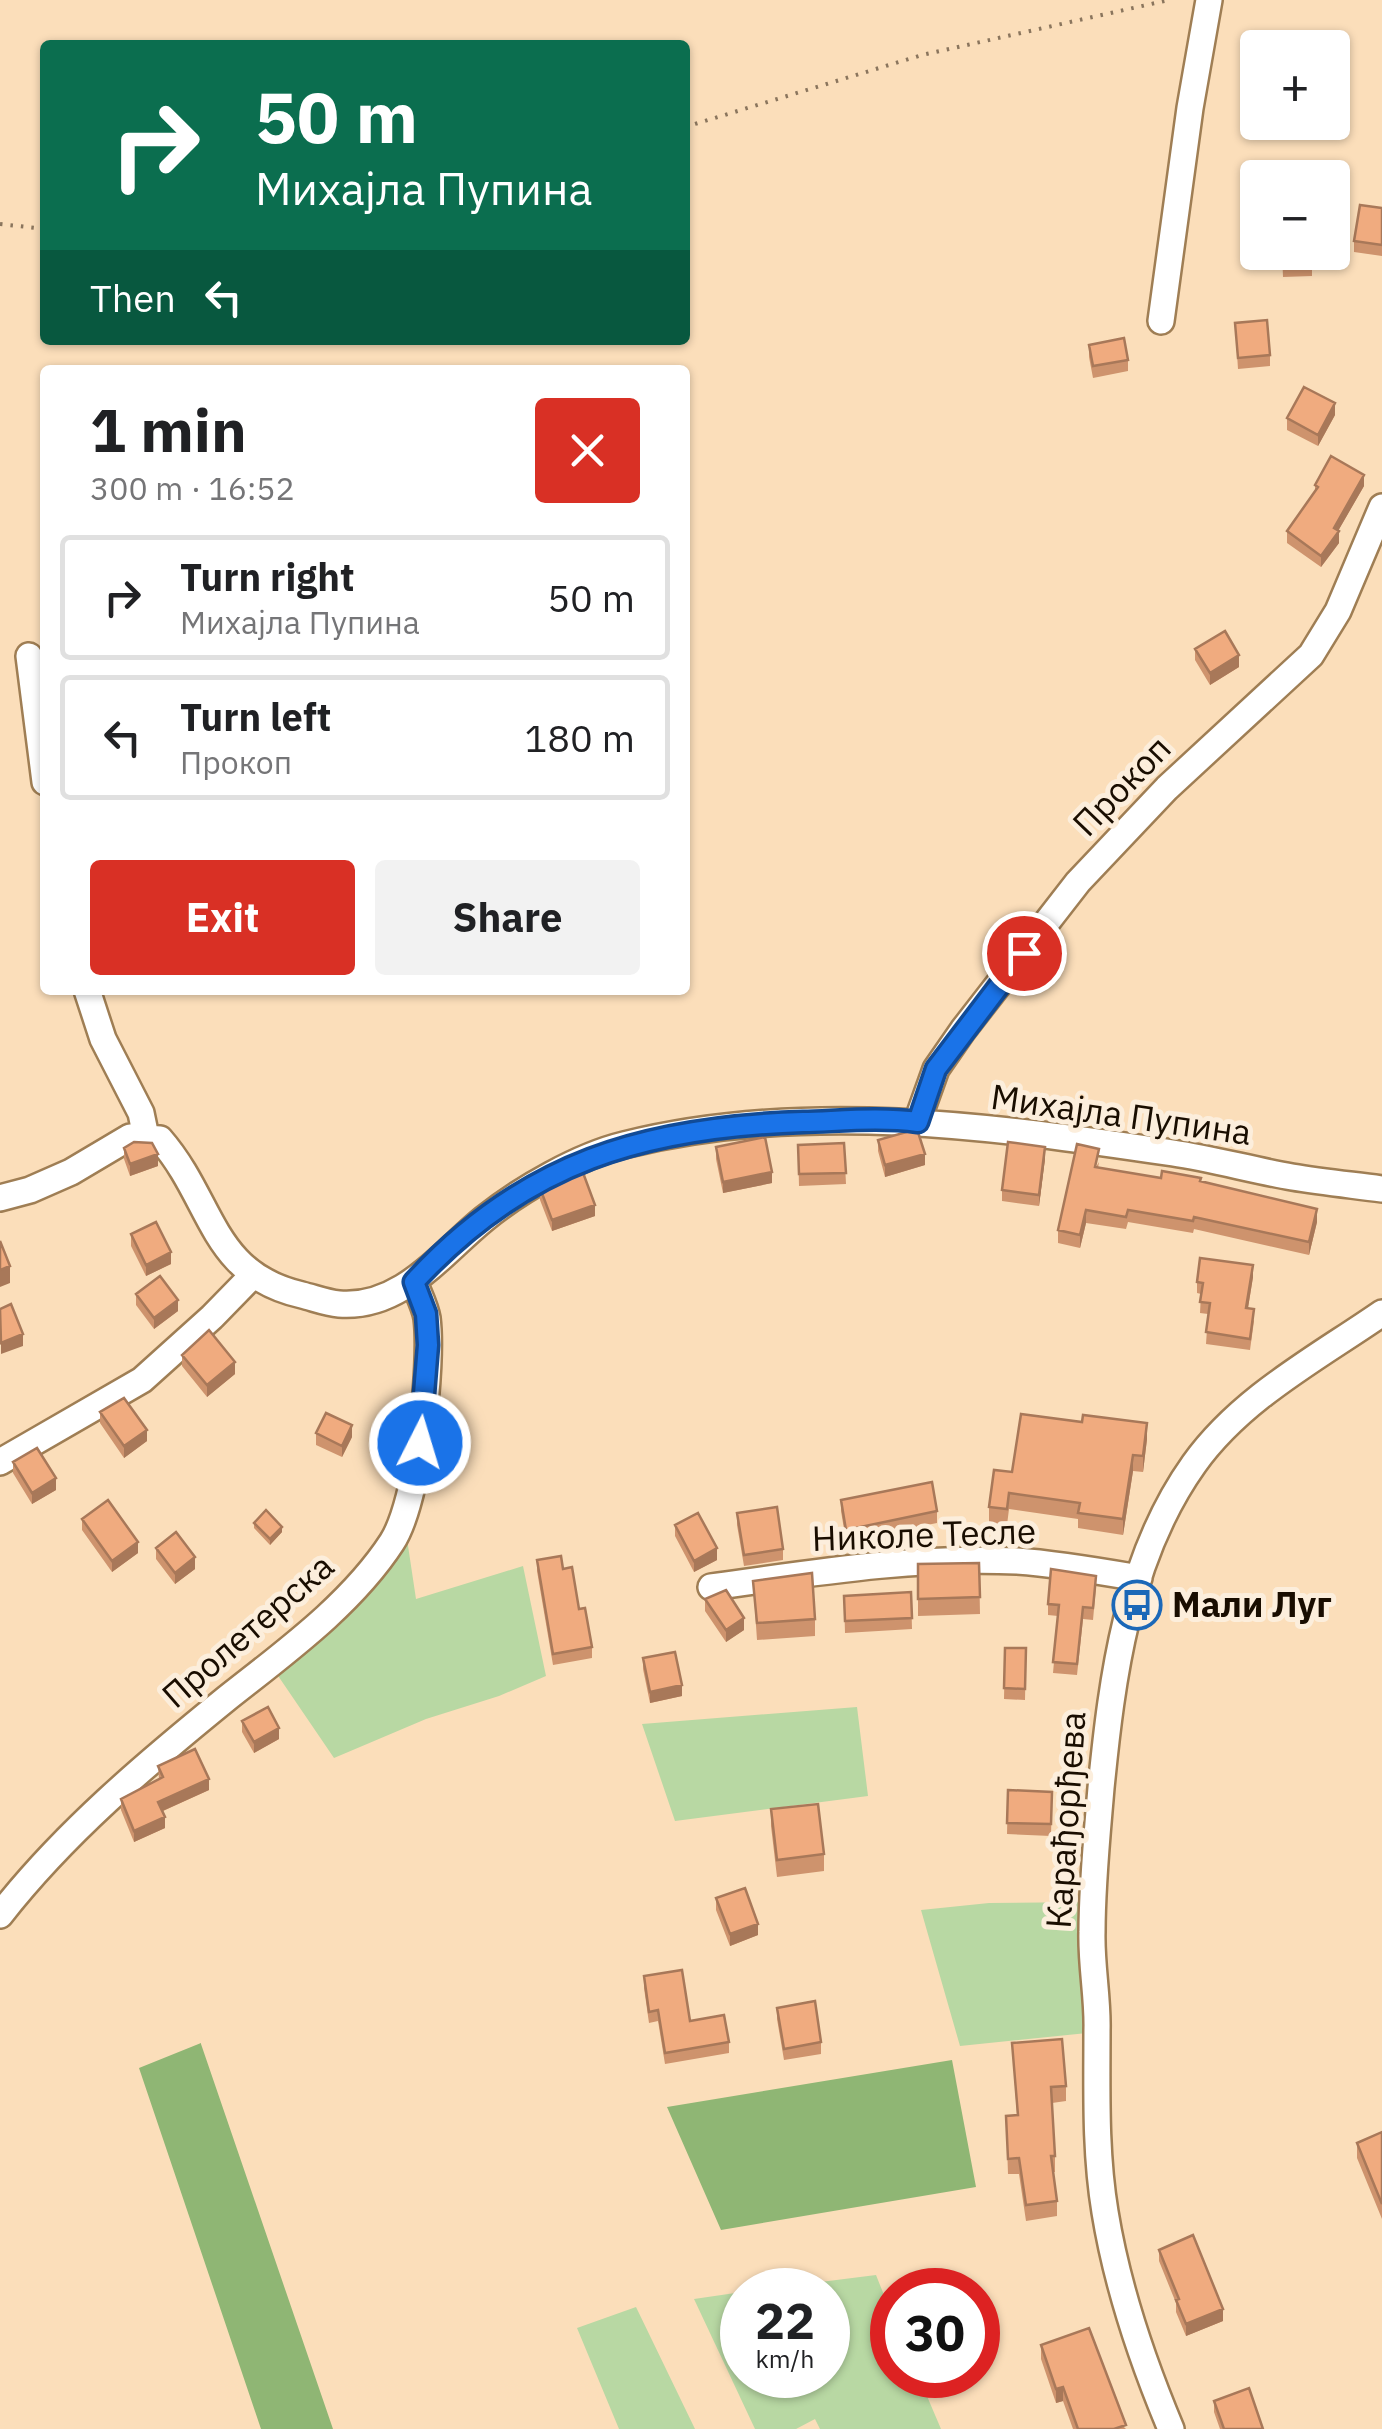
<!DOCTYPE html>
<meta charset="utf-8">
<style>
:root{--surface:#fff;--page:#f2f2f2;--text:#202124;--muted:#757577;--line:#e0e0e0;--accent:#d93025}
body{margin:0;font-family:"IBM Plex Sans",sans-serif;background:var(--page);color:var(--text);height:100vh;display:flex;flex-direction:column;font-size:38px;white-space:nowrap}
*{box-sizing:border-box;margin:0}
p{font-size:32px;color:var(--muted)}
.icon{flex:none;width:55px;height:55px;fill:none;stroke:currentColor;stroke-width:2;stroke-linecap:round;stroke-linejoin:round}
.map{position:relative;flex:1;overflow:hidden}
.panel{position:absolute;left:40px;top:365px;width:650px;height:630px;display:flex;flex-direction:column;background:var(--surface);border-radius:10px;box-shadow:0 2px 8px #0004}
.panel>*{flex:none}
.top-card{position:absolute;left:40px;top:40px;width:650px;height:305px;border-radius:10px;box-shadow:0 2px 8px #0004;background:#0b6e4f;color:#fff;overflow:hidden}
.buttons{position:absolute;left:1240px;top:30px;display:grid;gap:20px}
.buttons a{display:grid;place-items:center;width:110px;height:110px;border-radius:10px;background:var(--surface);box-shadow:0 2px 8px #0004;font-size:50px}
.speed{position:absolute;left:720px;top:2268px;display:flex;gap:20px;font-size:50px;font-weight:700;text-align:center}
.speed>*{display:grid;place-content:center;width:130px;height:130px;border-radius:50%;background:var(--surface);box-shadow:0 2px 8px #0004;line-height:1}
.speed small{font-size:25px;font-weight:400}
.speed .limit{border:15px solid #d22;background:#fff;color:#111}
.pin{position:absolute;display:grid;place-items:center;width:85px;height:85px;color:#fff;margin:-42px;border:5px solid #fff;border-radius:50%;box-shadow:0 2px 10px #0007}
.me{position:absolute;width:110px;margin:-55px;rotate:5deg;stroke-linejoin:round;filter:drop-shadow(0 0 8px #0008)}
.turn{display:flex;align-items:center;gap:35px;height:210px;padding:0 50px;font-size:45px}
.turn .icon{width:130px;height:130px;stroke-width:2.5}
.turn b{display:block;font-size:70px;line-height:85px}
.then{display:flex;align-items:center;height:95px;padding:0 50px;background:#0003;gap:20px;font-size:38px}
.round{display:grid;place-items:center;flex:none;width:105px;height:105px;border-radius:10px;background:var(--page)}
.headline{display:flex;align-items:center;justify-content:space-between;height:170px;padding:0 50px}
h1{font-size:60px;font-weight:700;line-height:75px}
.action{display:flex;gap:20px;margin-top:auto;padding:20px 50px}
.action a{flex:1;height:115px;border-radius:10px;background:var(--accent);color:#fff;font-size:40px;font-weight:700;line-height:115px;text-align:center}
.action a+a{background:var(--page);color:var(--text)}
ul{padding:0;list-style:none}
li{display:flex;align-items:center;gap:30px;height:125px;margin:0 20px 15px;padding:0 30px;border:5px solid var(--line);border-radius:10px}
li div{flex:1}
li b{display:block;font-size:38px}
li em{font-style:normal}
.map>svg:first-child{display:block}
</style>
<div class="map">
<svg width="1382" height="2429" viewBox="0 0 1382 2429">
<rect width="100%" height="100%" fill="#fbdeba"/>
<path fill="#b8d8a3" d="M404,1519L416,1599L523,1566L546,1676L499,1696L426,1719L334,1758L270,1664Z
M857,1707L868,1796L675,1821L642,1724Z
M1092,1902L1097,2032L960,2046L921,1910L989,1903Z
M876,2275L892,2315V2375H918L941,2429H820L815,2419L796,2429H755L694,2299L742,2292V2375H828V2290H757Z
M636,2307L695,2429H619L577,2328Z"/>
<path fill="#8fb674" d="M201,2043V2044L333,2429H261L139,2068Z
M952,2060L976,2187L721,2230L667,2107Z"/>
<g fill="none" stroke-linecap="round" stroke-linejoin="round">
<g stroke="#9f7e54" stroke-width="30">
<path id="minor" d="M1161,321L1190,108L1209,0
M29,656L45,782
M87,990L103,1039L141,1113L146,1137
M917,1122L936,1069L963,1030L1078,882L1167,788L1311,655L1338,611L1382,507
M0,1198L30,1190L71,1172L130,1137L160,1139C214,1201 210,1274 302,1295C314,1298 327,1303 339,1304C401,1309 441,1254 484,1219C521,1189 579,1156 624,1145C804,1100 992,1126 1173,1153C1213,1159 1252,1170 1292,1177C1322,1182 1352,1185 1382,1189
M0,1462L142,1380L212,1317L252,1276
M711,1587C812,1573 915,1556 1017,1561C1058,1564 1098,1571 1139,1578
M0,1915C64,1833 146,1764 226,1699C284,1653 351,1605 392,1542C418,1502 433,1365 427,1318C425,1306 418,1293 414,1282
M1171,2429C1142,2360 1117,2286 1105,2212C1095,2152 1097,2091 1097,2030C1098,1998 1091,1965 1092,1932C1092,1884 1097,1836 1101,1788C1112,1677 1127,1558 1194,1464C1241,1398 1317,1358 1382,1313"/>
</g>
<path stroke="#8a755d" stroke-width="4" stroke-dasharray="2.5 8" stroke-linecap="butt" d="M685,127L922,55L1169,0
M0,224L45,229"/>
<use href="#minor" stroke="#fff" stroke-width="25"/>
</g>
<path fill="#ce936d" d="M1382,208V256L1354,252V241Z
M1282,252H1312V276L1283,277Z
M1235,323L1270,355V366L1238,369Z
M1089,345L1128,360V371L1093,378L1089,357Z
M1335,415L1318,446L1287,430V418Z
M1315,485L1364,486L1338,531L1339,543L1321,567L1287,543V531L1315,491Z
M1195,649L1239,667L1210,685L1195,660Z
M878,1140L925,1165L885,1177L878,1151Z
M844,1143L846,1184L799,1186L798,1145Z
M716,1147L772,1183L723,1193L716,1159Z
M124,1148L158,1166L130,1176L124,1159Z
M1045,1159L1039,1206L1002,1201V1190Z
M1099,1162L1098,1168L1161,1178L1201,1181L1317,1222L1309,1255L1194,1229L1193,1233L1128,1222L1126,1229L1086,1223L1080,1248L1058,1243V1230Z
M540,1188L595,1216L552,1231L540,1200Z
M131,1234L171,1264L146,1276L131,1246Z
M1253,1277L1248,1308L1254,1321L1250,1350L1206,1344L1208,1314L1200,1313L1201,1294L1197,1293V1282Z
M136,1294L178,1311L154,1329L136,1305Z
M182,1355L235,1374L207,1397L182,1366Z
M100,1412L147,1441L124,1458L100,1423Z
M316,1433L352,1437L342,1457L316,1445Z
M1147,1439L1143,1472L1133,1471L1123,1535L1078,1528V1519L1009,1509L1007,1525L989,1523V1507L1012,1472Z
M13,1462L56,1490L32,1504L13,1473Z
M841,1500L937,1511V1523L846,1541L841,1511Z
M737,1513L783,1549V1560L744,1566L737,1525Z
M82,1519L138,1553L112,1572L82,1530Z
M254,1523L282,1532L270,1545L254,1528Z
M675,1525L717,1560L694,1572L675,1536Z
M156,1548L195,1569L175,1584L156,1559Z
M537,1560L563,1569L592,1647V1658L553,1665L537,1571Z
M979,1563L980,1614L918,1616V1564Z
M753,1581L815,1619V1636L757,1640Z
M1096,1587L1093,1620L1083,1619L1077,1675L1053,1673L1058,1616L1048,1615V1604Z
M911,1592L912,1629L845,1633L844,1596Z
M705,1599L744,1630L726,1642L705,1611Z
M1005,1648H1026L1025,1700L1004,1699Z
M643,1658L682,1696L650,1703L643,1669Z
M242,1721L279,1739L254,1753L242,1732Z
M158,1766L209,1790L163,1811L165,1828L134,1842L121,1810V1799L159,1779Z
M1008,1790L1052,1792L1051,1836L1007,1834Z
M771,1809L824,1854V1871L777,1877L771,1826Z
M716,1898L758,1935L730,1946L716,1910Z
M644,1976L690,2021L729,2042V2053L665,2064L658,2021L649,2023L644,1988Z
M777,2008L821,2042V2054L784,2060L777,2019Z
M1012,2043L1066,2086V2101L1052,2103L1055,2156V2172H1053L1057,2201V2216L1026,2221L1019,2174H1008L1006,2116L1017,2115Z
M1382,2132V2219L1357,2158V2143Z
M1159,2250L1223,2321L1186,2336L1176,2312V2303L1159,2261Z
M1041,2345L1126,2429H1073L1063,2401L1056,2403L1041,2359Z
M1214,2401L1263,2429H1220L1214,2412Z"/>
<path fill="#a87859" d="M1335,403V415L1318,446V435Z
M1364,475V486L1334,538L1339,531V543L1321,567V556L1334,528Z
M1239,655V667L1210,685V673Z
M1045,1147V1159L1039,1206V1195Z
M158,1154V1166L130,1176V1164Z
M925,1154V1165L885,1177V1165Z
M772,1172V1183L723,1193V1182Z
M595,1205V1216L552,1231V1220Z
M1317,1209V1222L1309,1255V1242Z
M1086,1210V1223L1080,1248V1235Z
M171,1252V1264L146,1276V1265Z
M1253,1265V1277L1246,1320V1308Z
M10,1266V1283L0,1287V1270Z
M178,1300V1311L154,1329V1318Z
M23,1334V1346L1,1354V1343Z
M235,1362V1374L207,1397V1385Z
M1147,1423V1439L1143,1472V1456Z
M352,1425V1437L342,1457V1446Z
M147,1430V1441L124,1458V1446Z
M1133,1455V1471L1123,1535V1519Z
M56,1478V1490L32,1504V1493Z
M282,1527V1532L270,1545V1539Z
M138,1542V1553L112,1572V1561Z
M717,1548V1560L694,1572V1561Z
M195,1557V1569L175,1584V1573Z
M744,1618V1630L726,1642V1630Z
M682,1685V1696L650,1703V1692Z
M279,1728V1739L254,1753V1742Z
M209,1779V1790L158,1813V1802Z
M165,1817V1828L134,1842V1831Z
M758,1924V1935L730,1946V1934Z
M1223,2309V2321L1186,2336V2324Z
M1063,2387V2401L1056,2403V2389Z"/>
<path fill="#f0ab7f" stroke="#a87859" stroke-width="2.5" d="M1360,205L1382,208V245L1354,241Z
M1282,252H1312V265L1283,266Z
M1267,320L1270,355L1238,358L1235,323Z
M1124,338L1128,360L1093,366L1089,345Z
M1304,387L1335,403L1318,435L1287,418Z
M1331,456L1364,475L1334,528L1339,531L1321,556L1287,531L1318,487L1315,485Z
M1225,631L1239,655L1210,673L1195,649Z
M917,1129L925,1154L885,1165L878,1140Z
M765,1137L772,1172L723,1182L716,1147Z
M134,1142L152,1143L158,1154L130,1164L124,1148Z
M1008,1142L1045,1147L1039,1195L1002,1190Z
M844,1143L846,1173L799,1174L798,1145Z
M1077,1144L1099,1149L1095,1167L1161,1178L1162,1171L1201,1178L1200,1181L1317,1209L1309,1242L1194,1217L1193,1221L1128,1210L1126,1217L1086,1210L1080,1235L1058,1230Z
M582,1170L595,1205L552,1220L540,1188Z
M156,1222L171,1252L146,1265L131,1234Z
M0,1241L10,1266L0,1270Z
M1200,1258L1253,1265L1246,1308L1254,1309L1250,1339L1206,1332L1210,1303L1200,1302L1203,1283L1197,1282Z
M160,1276L178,1300L154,1318L136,1294Z
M11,1304L23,1334L1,1343L0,1309Z
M209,1330L235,1362L207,1385L182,1355Z
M124,1398L147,1430L124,1446L100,1412Z
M326,1413L352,1425L342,1446L316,1433Z
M1021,1414L1082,1422L1083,1415L1147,1423L1143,1456L1133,1455L1123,1519L1078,1513L1080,1503L1009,1493L1007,1509L989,1507L994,1470L1012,1472Z
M37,1448L56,1478L32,1493L13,1462Z
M932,1482L937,1511L846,1530L841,1500Z
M108,1500L138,1542L112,1561L82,1519Z
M777,1507L783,1549L744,1555L737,1513Z
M266,1510L282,1527L270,1539L254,1523Z
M698,1513L717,1548L694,1561L675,1525Z
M176,1532L195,1557L175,1573L156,1548Z
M561,1556L563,1569L572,1567L579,1609L585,1608L592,1647L553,1654L537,1560Z
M979,1563L980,1597L918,1599V1564Z
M1051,1569L1096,1576L1093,1608L1083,1607L1077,1664L1053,1662L1059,1605L1048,1604Z
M812,1573L815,1619L757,1623L753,1581Z
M726,1590L744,1618L726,1630L705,1599Z
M911,1592L912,1618L845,1621L844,1596Z
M1005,1648H1026L1025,1689L1004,1688Z
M675,1652L682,1685L650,1692L643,1658Z
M268,1707L279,1728L254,1742L242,1721Z
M195,1749L209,1779L158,1802L165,1817L134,1831L121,1799L163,1777L158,1766Z
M1008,1790L1052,1792L1051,1824L1007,1823Z
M818,1804L824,1854L777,1860L771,1809Z
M745,1888L758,1924L730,1934L716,1898Z
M682,1970L690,2021L724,2015L729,2042L665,2053L658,2010L649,2012L644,1976Z
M815,2001L821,2042L784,2049L777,2008Z
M1062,2039L1066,2086L1051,2087L1055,2156H1051L1057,2201L1026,2205L1019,2158L1008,2159L1006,2116L1018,2115L1012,2043Z
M1382,2132V2204L1357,2143Z
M1193,2235L1223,2309L1186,2324L1176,2300L1179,2299L1159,2250Z
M1089,2328L1126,2425L1114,2429H1078L1063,2387L1056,2389L1041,2345Z
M1249,2388L1263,2429H1224L1214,2401Z"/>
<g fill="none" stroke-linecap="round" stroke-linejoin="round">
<g stroke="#114b97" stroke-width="25">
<path id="route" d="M420,1443L428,1345L426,1314L414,1282C524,1162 645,1127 803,1122C841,1121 880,1117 918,1122L936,1069L1024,953"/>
</g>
<use href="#route" stroke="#1a73e8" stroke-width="18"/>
</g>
<defs>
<g id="bus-ring" transform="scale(2.5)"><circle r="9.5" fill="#fceedc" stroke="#1b68b8" stroke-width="1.5"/><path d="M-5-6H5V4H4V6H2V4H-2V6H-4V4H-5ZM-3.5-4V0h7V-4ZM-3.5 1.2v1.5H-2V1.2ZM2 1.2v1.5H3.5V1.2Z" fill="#1b68b8"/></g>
</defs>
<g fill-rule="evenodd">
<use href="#bus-ring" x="1137" y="1605"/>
</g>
<g text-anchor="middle" stroke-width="10" stroke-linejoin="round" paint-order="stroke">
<g font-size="35" fill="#190d00" stroke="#fceedc">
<text transform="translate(1122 786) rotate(-46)" y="12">Прокоп</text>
<text transform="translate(1121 1115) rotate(8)" y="12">Михајла Пупина</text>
<text transform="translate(924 1535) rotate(-2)" y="12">Николе Тесле</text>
<text transform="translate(248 1631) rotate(-41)" y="12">Пролетерска</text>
<text transform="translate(1066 1820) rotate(-86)" y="12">Карађорђева</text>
</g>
<g font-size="35" font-weight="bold" fill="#190d00" stroke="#fceedc" text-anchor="start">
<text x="1172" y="1617">Мали Луг</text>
</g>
</g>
</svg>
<div class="buttons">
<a>+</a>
<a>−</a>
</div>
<div class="speed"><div>22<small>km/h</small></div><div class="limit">30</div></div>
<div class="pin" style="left:1024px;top:953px;background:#d93025"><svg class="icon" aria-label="arrive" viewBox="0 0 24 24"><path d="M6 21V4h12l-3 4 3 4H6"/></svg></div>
<svg class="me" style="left:420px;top:1443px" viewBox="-20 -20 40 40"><circle r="17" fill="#1a73e8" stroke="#fff" stroke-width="3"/><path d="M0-11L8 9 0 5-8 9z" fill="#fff"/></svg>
<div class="top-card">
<div class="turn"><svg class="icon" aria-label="right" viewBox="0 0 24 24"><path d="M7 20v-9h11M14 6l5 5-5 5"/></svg><div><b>50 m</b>Михајла Пупина</div></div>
<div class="then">Then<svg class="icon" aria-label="left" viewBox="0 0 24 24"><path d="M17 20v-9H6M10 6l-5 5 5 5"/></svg></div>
</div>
<section class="panel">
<div class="headline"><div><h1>1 min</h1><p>300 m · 16:52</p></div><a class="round" style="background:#d93025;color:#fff"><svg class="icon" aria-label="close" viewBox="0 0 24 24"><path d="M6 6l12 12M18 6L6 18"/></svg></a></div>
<ul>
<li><svg class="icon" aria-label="right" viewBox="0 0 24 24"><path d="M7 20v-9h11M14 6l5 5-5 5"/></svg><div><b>Turn right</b><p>Михајла Пупина</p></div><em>50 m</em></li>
<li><svg class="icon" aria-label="left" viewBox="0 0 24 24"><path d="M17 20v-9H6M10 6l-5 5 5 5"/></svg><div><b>Turn left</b><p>Прокоп</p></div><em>180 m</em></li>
</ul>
<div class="action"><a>Exit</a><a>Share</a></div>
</section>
</div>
